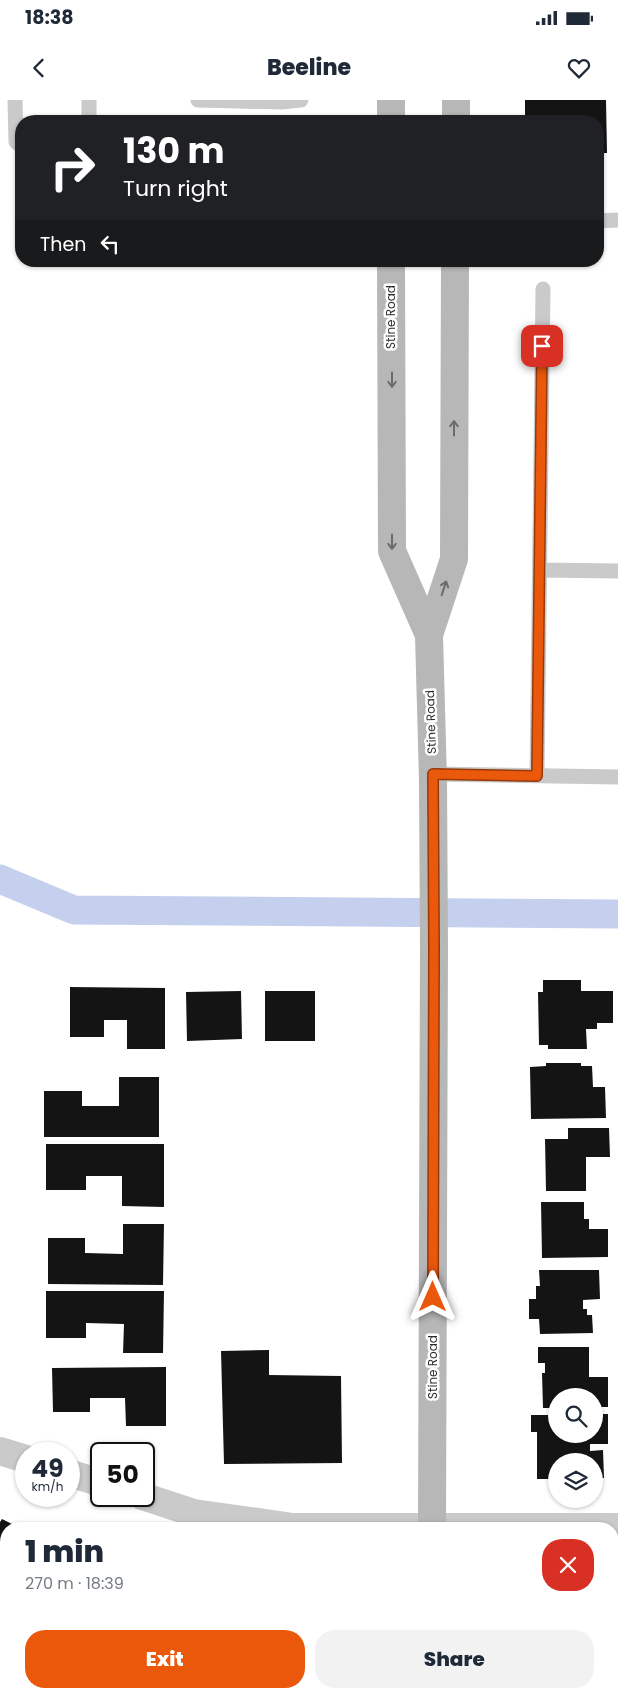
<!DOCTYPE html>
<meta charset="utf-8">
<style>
:root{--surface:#fff;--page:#f2f2f3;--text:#1f2937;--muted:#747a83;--accent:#ea580c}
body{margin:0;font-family:Poppins,sans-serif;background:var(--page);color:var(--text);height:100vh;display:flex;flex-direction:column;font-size:19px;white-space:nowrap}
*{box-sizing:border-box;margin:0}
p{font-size:16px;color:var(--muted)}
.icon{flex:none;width:28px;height:28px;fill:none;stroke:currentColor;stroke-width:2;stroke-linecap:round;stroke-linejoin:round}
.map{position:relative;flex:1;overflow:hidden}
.details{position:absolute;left:0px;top:1422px;width:619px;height:176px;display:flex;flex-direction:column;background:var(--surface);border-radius:20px 20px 0 0;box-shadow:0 1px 4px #0004}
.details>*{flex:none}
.top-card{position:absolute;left:15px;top:15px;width:589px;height:152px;border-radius:20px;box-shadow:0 1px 4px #0004;background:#202124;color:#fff;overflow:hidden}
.fabs{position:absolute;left:548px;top:1288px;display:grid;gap:10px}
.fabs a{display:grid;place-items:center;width:55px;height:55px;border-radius:50%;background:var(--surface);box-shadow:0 1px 4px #0004;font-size:25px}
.speed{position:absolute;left:15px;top:1342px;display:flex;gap:10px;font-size:25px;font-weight:700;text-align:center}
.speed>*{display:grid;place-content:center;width:65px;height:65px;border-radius:50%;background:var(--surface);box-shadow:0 1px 4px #0004;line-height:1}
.speed small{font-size:12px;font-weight:400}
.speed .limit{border:2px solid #111;border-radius:8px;background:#fff;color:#111}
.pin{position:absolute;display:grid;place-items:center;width:42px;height:42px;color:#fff;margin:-21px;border-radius:10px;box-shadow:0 2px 8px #0006}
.me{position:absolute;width:55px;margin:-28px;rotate:0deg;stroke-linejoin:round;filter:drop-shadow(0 0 4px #0008)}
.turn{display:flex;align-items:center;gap:18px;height:105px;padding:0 25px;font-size:22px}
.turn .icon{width:65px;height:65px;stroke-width:2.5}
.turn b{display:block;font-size:35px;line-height:42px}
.then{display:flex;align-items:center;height:48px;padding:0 25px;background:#0003;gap:10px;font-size:19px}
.round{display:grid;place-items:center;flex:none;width:52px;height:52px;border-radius:20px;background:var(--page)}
.summary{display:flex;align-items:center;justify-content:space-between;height:85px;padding:0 25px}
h1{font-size:30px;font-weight:800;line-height:38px}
.primary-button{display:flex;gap:10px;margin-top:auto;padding:10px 25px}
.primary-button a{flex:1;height:58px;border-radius:20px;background:var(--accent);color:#fff;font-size:20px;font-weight:800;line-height:58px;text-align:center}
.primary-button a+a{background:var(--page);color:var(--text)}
.status{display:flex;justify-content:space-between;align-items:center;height:35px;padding:0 25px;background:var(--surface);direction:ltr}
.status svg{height:14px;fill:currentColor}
header{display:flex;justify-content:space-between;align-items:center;height:65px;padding:0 25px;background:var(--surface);font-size:22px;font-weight:800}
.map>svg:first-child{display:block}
</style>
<div class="status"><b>18:38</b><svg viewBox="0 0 49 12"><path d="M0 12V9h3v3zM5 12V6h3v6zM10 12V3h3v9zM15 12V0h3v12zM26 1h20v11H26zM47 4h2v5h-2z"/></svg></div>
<header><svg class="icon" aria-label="back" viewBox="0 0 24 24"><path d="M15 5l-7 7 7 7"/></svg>Beeline<svg class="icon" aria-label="heart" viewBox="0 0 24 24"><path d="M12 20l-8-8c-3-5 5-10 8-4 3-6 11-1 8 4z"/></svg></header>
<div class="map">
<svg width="618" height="1598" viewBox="0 0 618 1598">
<rect width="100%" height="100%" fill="#fff"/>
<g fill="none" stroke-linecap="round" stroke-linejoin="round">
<path stroke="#c4d0ed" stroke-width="29" d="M0,779L74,810L618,814"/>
</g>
<path fill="#141414" d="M525,0H606L607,53H598V21H525Z
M543,880H581V891H613V923H597V929H586L587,949H548V945H539L538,892H543Z
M70,887L165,888V949H127V920H104V937H70Z
M241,891L242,939L187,941L186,892Z
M265,891H315V941H265Z
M546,963H581V966H592L593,987H605L606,1018L531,1019L530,967L546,966Z
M119,977H159V1037H44V991H82V1006H119Z
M568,1028H609L610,1057H586V1091H546L545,1039H568Z
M46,1044H164V1107L122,1106V1076H86V1090H46Z
M541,1102H584V1119H589V1129H608V1157L542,1158Z
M123,1124H164L163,1185L48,1184V1138H85V1153L123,1154Z
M539,1170H599L600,1199L583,1200V1209H587V1215H592L593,1233L540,1234L539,1219H529V1199H536V1186H540Z
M46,1191H164L163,1253H123L124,1224L86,1223V1238H46Z
M538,1247H589V1277H608V1307H594V1296H556V1308H543L542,1273H545V1263H538Z
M269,1250V1275L341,1276L342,1363L224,1364L221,1251Z
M166,1267V1326H126L125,1298H90V1312H53L52,1268Z
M594,1314H608V1344H590V1351L603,1350L604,1378L594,1379V1361H556V1379H537V1332H531V1315H556V1334H594Z
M2,1419L22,1429H6V1475L2,1484L6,1486V1528L0,1525V1422Z
M612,1493H618V1566H612Z
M0,1542H6V1592H20V1598H0Z
M69,1592H100V1598H69Z
M247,1592H279V1596H287V1598H247Z
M303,1592H340V1598H303Z"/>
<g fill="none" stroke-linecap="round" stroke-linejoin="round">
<path stroke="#cacaca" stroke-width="15" d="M15,0L16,42L21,46
M89,0V21
M198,0L281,2L301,0
M598,121L618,120
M540,470L618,471
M433,674L618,677
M537,676L543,189"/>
<path stroke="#cacaca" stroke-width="28" d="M0,1351L26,1359
M69,1373L101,1383
M142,1396L194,1413L293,1427H618
M185,1598V1592"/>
<path stroke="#b7b7b7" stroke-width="28" d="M391,0V21
M456,21V0
M391,161L392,451L429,535
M432,1429L434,847L433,680L429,535L454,459L455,161
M432,1592V1598"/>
</g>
<defs><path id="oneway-shaft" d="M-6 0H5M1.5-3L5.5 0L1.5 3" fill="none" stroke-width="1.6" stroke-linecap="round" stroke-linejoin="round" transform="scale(1.25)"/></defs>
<g stroke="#6b6b6b">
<use href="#oneway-shaft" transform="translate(392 280) rotate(90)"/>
<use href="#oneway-shaft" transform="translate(454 328) rotate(-90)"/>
<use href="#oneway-shaft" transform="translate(392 442) rotate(90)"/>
<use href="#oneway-shaft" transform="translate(444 488) rotate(-72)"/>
</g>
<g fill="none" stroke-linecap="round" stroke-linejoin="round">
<g stroke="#983908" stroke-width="12">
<path id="route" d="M433,1197L434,847L433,674L537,676L542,246"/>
</g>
<use href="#route" stroke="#ea580c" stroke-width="9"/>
</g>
<g text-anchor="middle" stroke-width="5" stroke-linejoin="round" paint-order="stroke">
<g font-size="12" fill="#2d2d2d" stroke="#fff">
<text transform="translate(391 217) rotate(-90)" y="4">Stine Road</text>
<text transform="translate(431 622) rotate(-92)" y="4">Stine Road</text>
<text transform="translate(433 1267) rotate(-90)" y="4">Stine Road</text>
</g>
</g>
</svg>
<div class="fabs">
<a><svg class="icon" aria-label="search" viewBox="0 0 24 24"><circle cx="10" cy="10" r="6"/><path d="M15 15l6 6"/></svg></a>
<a><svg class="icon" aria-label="layers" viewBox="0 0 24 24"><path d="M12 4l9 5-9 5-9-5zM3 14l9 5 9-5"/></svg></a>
</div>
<div class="speed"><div>49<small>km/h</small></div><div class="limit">50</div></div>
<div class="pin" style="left:542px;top:246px;background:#d93025"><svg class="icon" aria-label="arrive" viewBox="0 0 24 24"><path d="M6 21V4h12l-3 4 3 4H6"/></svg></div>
<svg class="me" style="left:433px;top:1197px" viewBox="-20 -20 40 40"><path d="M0-17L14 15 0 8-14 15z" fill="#ea580c" stroke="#fff" stroke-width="4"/></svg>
<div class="top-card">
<div class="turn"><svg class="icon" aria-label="right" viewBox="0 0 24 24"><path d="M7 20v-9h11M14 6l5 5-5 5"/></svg><div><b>130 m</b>Turn right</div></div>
<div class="then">Then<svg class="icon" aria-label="left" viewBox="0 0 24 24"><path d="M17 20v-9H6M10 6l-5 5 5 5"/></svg></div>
</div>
<section class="details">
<div class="summary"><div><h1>1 min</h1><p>270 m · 18:39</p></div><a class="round" style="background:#d93025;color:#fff"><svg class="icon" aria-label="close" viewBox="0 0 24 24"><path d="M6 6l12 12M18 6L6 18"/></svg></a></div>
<div class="primary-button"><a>Exit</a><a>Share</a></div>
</section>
</div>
